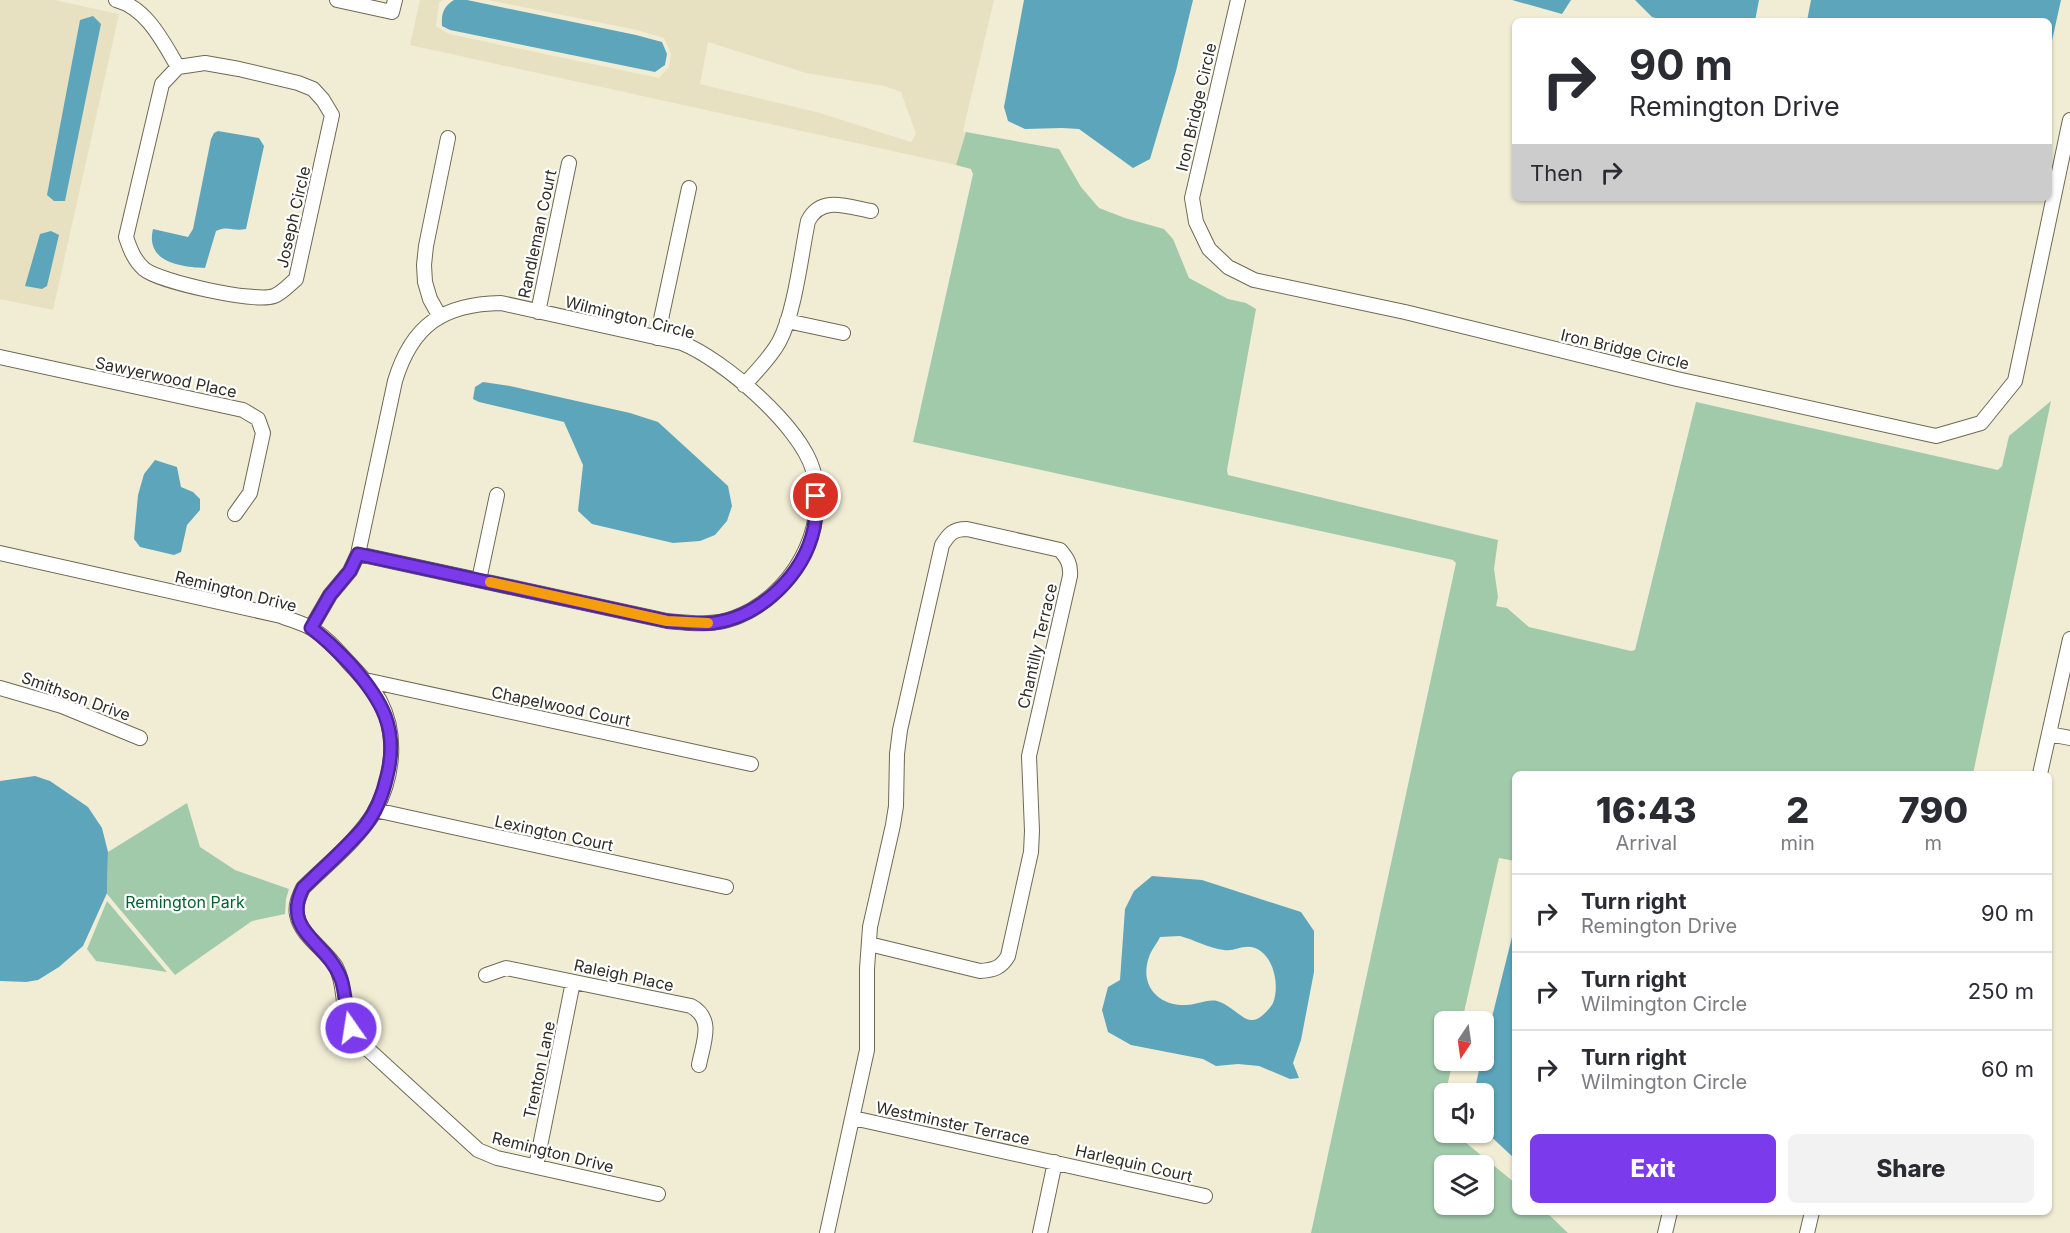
<!DOCTYPE html>
<style>
:root{--surface:#fff;--page:#f2f2f3;--text:#2b2b33;--muted:#7c7c81;--line:#e1e1e2;--accent:#7c3aed}
body{margin:0;font-family:Inter,sans-serif;background:var(--page);color:var(--text);height:100vh;display:flex;flex-direction:column;font-size:22px;white-space:nowrap}
*{box-sizing:border-box;margin:0}
p{font-size:20px;color:var(--muted)}
.icon{flex:none;width:33px;height:33px;fill:none;stroke:currentColor;stroke-width:2;stroke-linecap:round;stroke-linejoin:round}
.map{position:relative;flex:1;overflow:hidden}
.panel{position:absolute;left:1512px;top:771px;width:540px;height:444px;display:flex;flex-direction:column;background:var(--surface);border-radius:9px;box-shadow:0 2px 4px #0004}
.panel>*{flex:none}
.hud{position:absolute;left:1512px;top:18px;width:540px;height:183px;border-radius:9px;box-shadow:0 2px 4px #0004;background:#fff;color:var(--text);overflow:hidden}
.needle{width:39px;rotate:193deg}
.buttons{position:absolute;left:1434px;top:1011px;display:grid;gap:12px}
.buttons a{display:grid;place-items:center;width:60px;height:60px;border-radius:9px;background:var(--surface);box-shadow:0 2px 4px #0004;font-size:30px}
.pin{position:absolute;display:grid;place-items:center;width:51px;height:51px;color:#fff;margin:-26px;border:3px solid #fff;border-radius:50%;box-shadow:0 2px 6px #0007}
.me{position:absolute;width:66px;margin:-33px;rotate:347deg;stroke-linejoin:round;filter:drop-shadow(0 0 4px #0008)}
.turn{display:flex;align-items:center;gap:21px;height:126px;padding:0 18px;font-size:27px}
.turn .icon{width:78px;height:78px;stroke-width:2.5}
.turn b{display:block;font-size:42px;line-height:51px}
.then{display:flex;align-items:center;height:57px;padding:0 18px;background:#0003;gap:12px;font-size:22px}
.eta{display:flex;justify-content:space-evenly;align-items:center;height:102px;text-align:center}
.eta b{font-size:36px;font-weight:800;line-height:42px}
.action{display:flex;gap:12px;margin-top:auto;padding:12px 18px}
.action a{flex:1;height:69px;border-radius:9px;background:var(--accent);color:#fff;font-size:24px;font-weight:800;line-height:69px;text-align:center}
.action a+a{background:var(--page);color:var(--text)}
ul{padding:0;list-style:none}
li{display:flex;align-items:center;gap:18px;height:78px;padding:0 18px;border-top:2px solid var(--line)}
li div{flex:1}
li b{display:block;font-size:22px}
li em{font-style:normal}
.map>svg:first-child{display:block}
</style>
<div class="map">
<svg width="2070" height="1233" viewBox="0 0 2070 1233">
<rect width="100%" height="100%" fill="#f1edd5"/>
<path fill="#e7e1c2" fill-rule="evenodd" d="M0,0H54L119,14L53,310L0,299Z
M420,0H443L439,3L436,26L449,34L659,78L669,67L671,54L664,38L637,30L488,0H994L963,131L966,132L956,165L410,45ZM708,42L806,73L884,86L901,92L916,134L911,142L820,113L700,84Z"/>
<path fill="#a1caab" fill-rule="evenodd" d="M966,132L1059,149L1081,187L1099,208L1125,218L1164,229L1173,239L1189,278L1228,299L1246,303L1256,309L1227,470L1228,475L1498,540L1494,569L1498,597L1496,606L1507,608L1529,627L1631,651L1635,650L1696,402L1998,470L2002,466L2009,436L2051,401L1973,774H1515V861L1499,858L1462,1021L1444,1022V1060L1453,1061L1439,1120L1444,1124V1132L1454,1133L1515,1183V1212H1546L1568,1233H1311L1456,563L1453,560L913,442L973,174L971,169L956,165ZM1444,1166H1484V1204H1444Z
M187,803L200,847L235,870L289,889L286,899L285,914L252,921L175,975L107,894L108,852Z
M107,901L167,972L96,961L87,949Z"/>
<path fill="#5da5bb" fill-rule="evenodd" d="M454,0H467L636,35L662,42L667,54L665,65L655,72L450,30L442,26C441,13 444,6 454,0Z
M1024,0H1193L1176,71L1150,159L1133,168L1079,129L1062,128L1025,129L1008,121L1004,107Z
M1512,0H1571L1562,14Z
M1635,0H1759L1755,21H1667L1652,17Z
M1811,0H2061L2049,54V21H1807Z
M93,16L101,24L65,201H54L47,195L80,20Z
M218,131L259,138L264,146L246,229C233,232 229,225 216,231L205,268C180,267 145,262 153,229L188,237L193,229L211,139L214,133Z
M51,231L59,235L47,286L42,289L25,286L40,234Z
M483,382L510,386L630,413L658,422L728,486L732,506L727,521L715,535L700,541L673,543L592,524L578,511L583,465L564,422L479,402L473,399L475,387Z
M155,460L177,467L181,487L193,492L200,499V510L187,525L181,552L174,555L140,547L134,539L138,495L144,474Z
M35,776L50,781L88,807L102,828L108,852L107,893L83,946L59,967L38,980L26,982L0,981V781Z
M1152,876L1202,880L1301,912L1314,931V972L1301,1040L1293,1063L1299,1078L1290,1079L1259,1066L1238,1064L1216,1066L1203,1059L1131,1045L1108,1032L1102,1010L1108,987L1120,980L1125,909L1134,891ZM1180,936C1195,940 1208,948 1224,950C1235,952 1243,944 1255,948C1274,955 1280,986 1273,1003C1271,1007 1267,1011 1264,1014C1261,1017 1257,1020 1252,1020C1243,1021 1230,1004 1217,1001C1206,999 1197,1005 1186,1005C1158,1006 1139,985 1149,957C1151,950 1157,944 1160,937Z
M1515,925V1044L1513,1054L1515,1159L1484,1130V1094L1474,1093L1481,1061L1484,1060V1049Z"/>
<g fill="none" stroke-linecap="round" stroke-linejoin="round">
<g stroke="#6e6a55" stroke-width="16">
<path id="minor" d="M116,0C147,8 163,42 178,67
M337,0L392,12L395,0
M1238,0L1192,198L1196,222L1209,249L1228,267L1254,280L1405,312L1677,379L1936,436L1981,423L2015,381L2070,120
M205,63L239,69L298,83L313,89L323,100L332,115L296,279C290,284 282,293 274,296C255,303 160,282 144,269C134,260 130,249 126,237L162,84L178,67Z
M538,312L569,163
M440,317L430,299L425,282L424,265L426,246L448,138
M787,321L843,333
M657,338L689,188
M0,357L243,410L258,419L263,433L250,493L235,514
M744,385C756,372 770,358 779,342C795,312 801,255 808,221C821,195 848,207 871,211
M0,553L281,616C291,620 302,623 311,628C326,637 337,650 348,662C359,674 372,687 380,701C398,735 393,778 375,811C358,840 327,864 303,888C299,897 295,905 297,915C301,936 325,949 336,967C344,982 342,997 346,1013C348,1024 354,1033 360,1042L478,1150L497,1158L658,1194
M479,580L497,495
M311,628L330,595L350,571L358,554L395,381C412,325 443,304 501,303L682,343C724,360 800,426 813,470C830,530 791,597 734,618C713,626 689,623 667,621L358,554
M365,680L751,764
M0,688L62,706L140,738
M2049,734L2070,738
M2040,774L2070,639
M375,810L726,887
M486,975L506,968L691,1006C715,1019 703,1043 699,1065
M853,1118L1205,1196
M536,1166L573,982
M827,1233L867,1050V969L870,927L893,825L896,806L897,754L900,730L942,545C949,534 953,529 967,529L1060,550C1067,558 1071,564 1070,576L1029,756L1032,831L1031,852L1008,956C1001,968 994,970 980,971L869,944
M1040,1233L1055,1162
M1665,1233L1670,1212
M1807,1233L1812,1212"/>
</g>
<use href="#minor" stroke="#fff" stroke-width="14"/>
</g>
<g fill="none" stroke-linecap="round" stroke-linejoin="round">
<g stroke="#51269a" stroke-width="15">
<path id="route" d="M351,1028C345,1012 346,993 341,979C327,941 281,932 303,888C323,868 347,848 365,826C376,812 383,794 387,776C399,729 382,700 351,665C338,651 326,639 311,628L330,595L350,571L358,554L667,621C682,622 697,625 713,623C760,617 804,575 814,528C816,518 815,506 816,496"/>
</g>
<use href="#route" stroke="#7c3aed" stroke-width="10"/>
<path stroke="#f59e0b" stroke-width="10" d="M490,582L667,621L708,623"/>
</g>
<g text-anchor="middle" stroke-width="4.5" stroke-linejoin="round" paint-order="stroke">
<g font-size="16" fill="#2e2c23" stroke="#fff">
<text transform="translate(1196 107) rotate(-77)" y="6">Iron Bridge Circle</text>
<text transform="translate(293 217) rotate(-77)" y="6">Joseph Circle</text>
<text transform="translate(537 234) rotate(-78)" y="6">Randleman Court</text>
<text transform="translate(630 317) rotate(14)" y="6">Wilmington Circle</text>
<text transform="translate(1625 349) rotate(13)" y="6">Iron Bridge Circle</text>
<text transform="translate(166 377) rotate(12)" y="6">Sawyerwood Place</text>
<text transform="translate(236 591) rotate(14)" y="6">Remington Drive</text>
<text transform="translate(1037 646) rotate(-77)" y="6">Chantilly Terrace</text>
<text transform="translate(76 696) rotate(20)" y="6">Smithson Drive</text>
<text transform="translate(561 706) rotate(12)" y="6">Chapelwood Court</text>
<text transform="translate(554 833) rotate(12)" y="6">Lexington Court</text>
<text transform="translate(624 975) rotate(12)" y="6">Raleigh Place</text>
<text transform="translate(539 1070) rotate(-78)" y="6">Trenton Lane</text>
<text transform="translate(953 1123) rotate(12)" y="6">Westminster Terrace</text>
<text transform="translate(553 1152) rotate(14)" y="6">Remington Drive</text>
<text transform="translate(1134 1163) rotate(13)" y="6">Harlequin Court</text>
</g>
<g font-size="16" fill="#055f2e" stroke="#fff">
<text x="185" y="908">Remington Park</text>
</g>
</g>
</svg>
<div class="buttons">
<a><svg class="needle" viewBox="-14 -14 28 28"><path d="M0-13l5 13h-10z" fill="#e53935"/><path d="M0 13l5-13h-10z" fill="#7c7c81"/></svg></a>
<a><svg class="icon" aria-label="sound" viewBox="0 0 24 24"><path d="M4 9h4l5-4v14l-5-4H4zM17 9q2 3 0 6"/></svg></a>
<a><svg class="icon" aria-label="layers" viewBox="0 0 24 24"><path d="M12 4l9 5-9 5-9-5zM3 14l9 5 9-5"/></svg></a>
</div>
<div class="pin" style="left:816px;top:496px;background:#d93025"><svg class="icon" aria-label="arrive" viewBox="0 0 24 24"><path d="M6 21V4h12l-3 4 3 4H6"/></svg></div>
<svg class="me" style="left:351px;top:1028px" viewBox="-20 -20 40 40"><circle r="17" fill="#7c3aed" stroke="#fff" stroke-width="3"/><path d="M0-11L8 9 0 5-8 9z" fill="#fff"/></svg>
<div class="hud">
<div class="turn"><svg class="icon" aria-label="right" viewBox="0 0 24 24"><path d="M7 20v-9h11M14 6l5 5-5 5"/></svg><div><b>90 m</b>Remington Drive</div></div>
<div class="then">Then<svg class="icon" aria-label="right" viewBox="0 0 24 24"><path d="M7 20v-9h11M14 6l5 5-5 5"/></svg></div>
</div>
<section class="panel">
<div class="eta">
<div><b>16:43</b><p>Arrival</p></div>
<div><b>2</b><p>min</p></div>
<div><b>790</b><p>m</p></div>
</div>
<ul>
<li><svg class="icon" aria-label="right" viewBox="0 0 24 24"><path d="M7 20v-9h11M14 6l5 5-5 5"/></svg><div><b>Turn right</b><p>Remington Drive</p></div><em>90 m</em></li>
<li><svg class="icon" aria-label="right" viewBox="0 0 24 24"><path d="M7 20v-9h11M14 6l5 5-5 5"/></svg><div><b>Turn right</b><p>Wilmington Circle</p></div><em>250 m</em></li>
<li><svg class="icon" aria-label="right" viewBox="0 0 24 24"><path d="M7 20v-9h11M14 6l5 5-5 5"/></svg><div><b>Turn right</b><p>Wilmington Circle</p></div><em>60 m</em></li>
</ul>
<div class="action"><a>Exit</a><a>Share</a></div>
</section>
</div>
